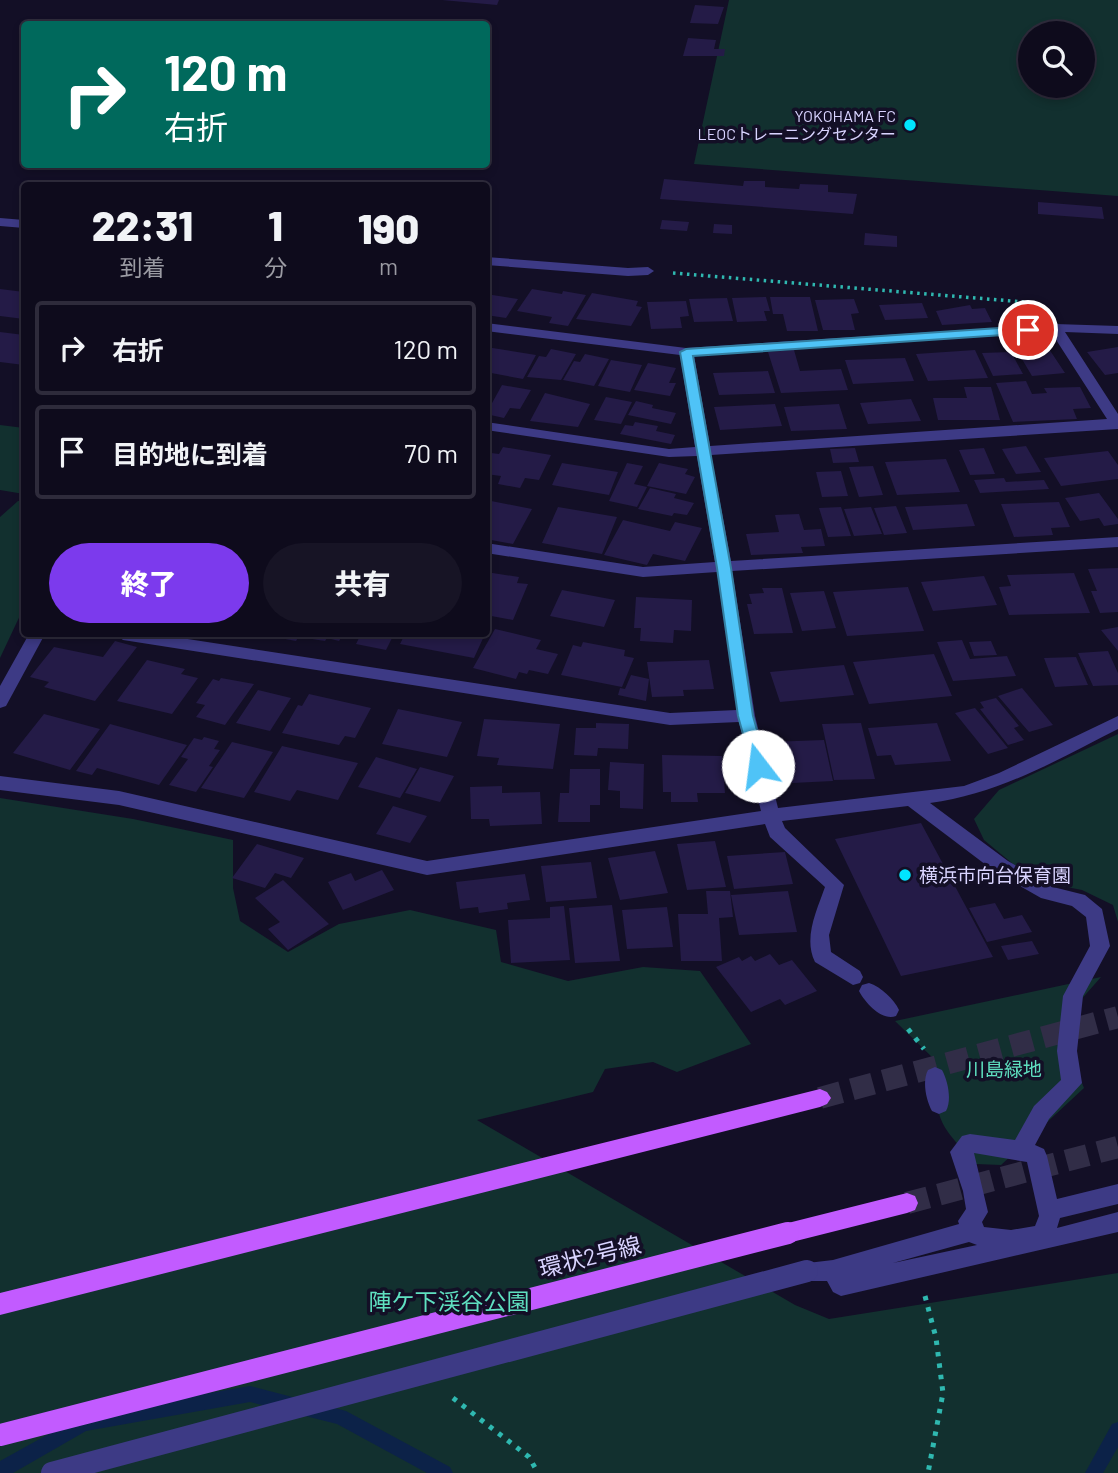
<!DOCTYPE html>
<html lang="ja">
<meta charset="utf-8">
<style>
:root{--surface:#0e0b1c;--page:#171425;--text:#f1f3f6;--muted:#9b9ba3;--line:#2e2b3b;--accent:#7c3aed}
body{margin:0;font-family:Barlow,"Noto Sans JP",sans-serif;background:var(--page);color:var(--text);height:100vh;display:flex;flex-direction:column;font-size:26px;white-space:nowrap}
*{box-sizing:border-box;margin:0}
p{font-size:23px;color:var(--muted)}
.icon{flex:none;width:38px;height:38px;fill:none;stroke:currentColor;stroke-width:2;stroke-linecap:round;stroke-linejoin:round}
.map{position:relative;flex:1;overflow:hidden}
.side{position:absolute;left:21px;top:182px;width:469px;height:455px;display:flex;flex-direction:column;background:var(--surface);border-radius:7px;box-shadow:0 4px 10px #0003,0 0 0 2px var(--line)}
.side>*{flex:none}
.top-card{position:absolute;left:21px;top:21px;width:469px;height:147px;border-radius:7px;box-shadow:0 4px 10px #0003,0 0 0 2px var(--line);background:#00695c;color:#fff;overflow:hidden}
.buttons{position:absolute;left:1018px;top:21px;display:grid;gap:14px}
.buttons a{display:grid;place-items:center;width:77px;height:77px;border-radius:50%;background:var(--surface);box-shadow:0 4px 10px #0003,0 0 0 2px var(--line);font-size:35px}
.pin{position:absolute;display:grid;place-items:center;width:60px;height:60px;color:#fff;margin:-30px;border:4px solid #fff;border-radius:50%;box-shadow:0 2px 7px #0007}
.me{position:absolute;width:77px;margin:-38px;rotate:345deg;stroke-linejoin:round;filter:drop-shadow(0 0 5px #0008)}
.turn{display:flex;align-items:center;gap:24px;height:147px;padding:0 28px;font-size:32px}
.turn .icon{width:91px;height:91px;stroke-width:2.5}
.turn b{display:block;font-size:49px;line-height:60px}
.eta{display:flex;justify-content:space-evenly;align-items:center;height:119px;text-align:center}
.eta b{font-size:42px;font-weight:800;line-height:49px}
.primary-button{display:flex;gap:14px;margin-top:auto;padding:14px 28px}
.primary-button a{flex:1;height:80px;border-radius:42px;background:var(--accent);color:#fff;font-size:28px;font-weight:800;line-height:80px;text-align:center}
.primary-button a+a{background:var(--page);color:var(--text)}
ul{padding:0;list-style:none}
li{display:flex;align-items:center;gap:21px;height:94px;margin:0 14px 10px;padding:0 14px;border:4px solid var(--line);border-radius:7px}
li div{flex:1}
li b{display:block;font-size:26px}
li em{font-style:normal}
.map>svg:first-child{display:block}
</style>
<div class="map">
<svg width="1118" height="1473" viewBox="0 0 1118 1473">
<rect width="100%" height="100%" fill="#130f26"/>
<path fill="#12302f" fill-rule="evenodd" d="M729,0H1118V196L694,164ZM1031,33H1083V86H1031Z
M0,425L24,428V494L0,490Z
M18,501H24V607L0,658V517Z
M1118,734V922L1113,905L1082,890L1046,883L1013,864L984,840L974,819L999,790Z
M0,798L133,819L233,840V888L240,921L288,952L339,924L410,910L496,930L501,962L568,981L643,967L700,971L751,1044L677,1072L653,1062L605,1069L593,1092L477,1120L795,1305L829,1319L1118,1273V1473H0Z
M1101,977L1079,1002L1070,1053L1084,1088L1001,1165L976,1164C934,1119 937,1121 935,1060L895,1021Z"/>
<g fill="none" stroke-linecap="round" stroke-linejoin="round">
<path fill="#0c2248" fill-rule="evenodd" d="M250,1386L346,1411L450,1467L453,1473H427L337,1424L250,1402L86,1431L13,1473H0V1461L83,1415Z
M1118,1422V1447L1103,1473H1085L1112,1424Z"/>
</g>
<path fill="#241b47" d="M442,0H499L497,5Z
M695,5L724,7L718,24L690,23Z
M688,38L716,40L714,49H725L724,56H683Z
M664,179L743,186L744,181H765V187L799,189L800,184L828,185V192L857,194L853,214L660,199Z
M1038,202L1102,207L1104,219L1038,214Z
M662,220L689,222L687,231L660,229Z
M714,224L732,225V234L713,233Z
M865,233L897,236V247L864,245Z
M0,289L24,292V319L0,316Z
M532,289L562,294L563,291L586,295L568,326L549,323L552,317L517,311Z
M592,293L638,301L636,306L642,307L631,326L576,319Z
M486,294L518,299L506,318L486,315Z
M766,297L770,311H764L767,321L737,322L732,298Z
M770,297H810L818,331H787L783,314H773Z
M727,298L733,321L694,322L689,299Z
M854,299L859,313L851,314L855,330H823L815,300Z
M686,301L689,316L680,317L682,328L651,329L647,302Z
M922,303L928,318L885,320L879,305Z
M970,305L972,309L985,308L992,322L942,325L936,311Z
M0,332L24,335V365L0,362Z
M1047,346L1065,373L1032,376L1016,349Z
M486,347L536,355L523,379L486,372Z
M1118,347V373L1105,375L1087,352Z
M551,349L576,354L561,380L527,377L539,356L546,357Z
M794,350L800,371L841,369L848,390L781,393L768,352Z
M975,350L988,378L928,381L916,354Z
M1011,352L1023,374L993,376L982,353Z
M585,354L609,359L594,386L563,380L574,361L580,362Z
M905,358L914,381L853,384L845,360Z
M611,360L642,365L630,392L598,386Z
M648,363L676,368L669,383H676L670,396L634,390Z
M768,371L775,393L719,395L713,373Z
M1026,381L1032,394L1047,393L1044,388L1080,387L1091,408L1073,409L1077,419L1013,422L996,383Z
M502,385L531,390L520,409L510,408L504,418L486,414Z
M964,387H991L1000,420H938L933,398H967Z
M545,393L590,404L578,427L530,421Z
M606,397L632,402L621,424L594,420Z
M911,399L921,421L868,424L860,403Z
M636,401L653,405L652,408L676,413L671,424L628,415Z
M775,404L782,426L720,430L714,407Z
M839,404L847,429L791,431L784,407Z
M635,422L658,426L656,431L675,435L671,444L620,434L625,425L633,426Z
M1026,446L1041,472L1016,474L1002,449Z
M503,447L551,455L539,480L525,478L520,488L498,484L501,476L486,474V463L491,453L499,454Z
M855,448L859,462L833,463L830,449Z
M984,448L995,474L970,475L959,450Z
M1108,451L1118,465V479L1061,486L1044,458Z
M946,459L960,492L897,495L885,462Z
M562,463L618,472L609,495L552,485Z
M627,463L643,466L634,484L647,487L637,507L609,501Z
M659,463L688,469L685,474L695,477L686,494L647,486Z
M873,466L883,495L859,497L849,467Z
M841,471L848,496L822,497L816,472Z
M1004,478L1006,482L1044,480L1049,489L980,493L974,480Z
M650,488L676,494L674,498L694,503L687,515L674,513L672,516L638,509Z
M1099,493L1118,519V524L1104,526L1099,518L1080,521L1065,498Z
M486,500L532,509L513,544L486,539Z
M1059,502L1070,527L1051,528L1053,535L1014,537L1001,504Z
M967,504L975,526L913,530L905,507Z
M896,506L907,533L884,535L874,508Z
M558,507L617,517L602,554L542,543Z
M841,507L851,536L828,537L819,508Z
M871,507L882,534L854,536L844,509Z
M799,514L804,530L821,529L825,546L801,547L803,553L751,555L746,534L779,532L775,515Z
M623,520L670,531L675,522L702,528L685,561L653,554L647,565L604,555Z
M1118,568V612L1100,613L1091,591H1097L1088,569Z
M486,572L519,577L517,583L528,584L513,620L486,615Z
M1074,573L1090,613L1009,615L999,587L1011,586L1007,575Z
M984,576L997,605L933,611L921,582Z
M908,587L924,631L847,636L833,592Z
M762,588H782L793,633L754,634L747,604H752L749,594L764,593Z
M562,590L615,600L604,627L550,616Z
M824,591L836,628L802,631L790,593Z
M636,597L692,600L691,631L674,630L673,643L640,641L641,628H634Z
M1118,627V651L1101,630Z
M495,629L541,640L536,649L558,654L548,674L529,670L527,674L519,672L516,679L473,668Z
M259,634H300L296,641Z
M315,634H355L352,639L342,636L339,641L327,638L325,641L312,639Z
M361,634H394L386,650L356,644Z
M405,634H485L474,658L400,644Z
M962,640L970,659L1007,656L1016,676L953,681L937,642Z
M115,641L137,647L95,701L44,687L49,682L30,677L54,647L103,657Z
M991,641L997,655L974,656L969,642Z
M583,642L625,650L624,656L634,658L622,687L561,675L573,645L581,647Z
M1108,651L1118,673V685L1093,686L1078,653Z
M934,654L952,696L869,704L853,662Z
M1076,657L1088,685L1055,687L1044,658Z
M147,660L185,669L181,674L198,678L172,714L117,701Z
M709,660L714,689L683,690L684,696L652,697L647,662Z
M844,665L854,695L780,702L770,672Z
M631,675L649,679L646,701L618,695L620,688L625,689Z
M221,678L254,684L225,725L196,717L205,705L196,703L213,679L219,681Z
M1022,688L1053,725L1029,732L998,696Z
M258,690L291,698L270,731L236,723Z
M309,694L371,708L355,738L345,736L339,745L282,733L298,705L302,706Z
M996,698L1019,726L1014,728L1024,740L1008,745L980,709L984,708L980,702Z
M975,708L1008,748L988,754L955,713Z
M398,709L462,722L447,757L382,744Z
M44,714L100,729L70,770L13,753Z
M484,719L560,724L553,769L497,765L499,758L477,756Z
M596,723L629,724L628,749L598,748L597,756L574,755L576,728H596Z
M861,723L875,779L834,780L822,724Z
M937,723L951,761L895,765L891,755L877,756L868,728Z
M110,724L187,745L159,785L97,768L92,775L76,771Z
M204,737L219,741L214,749L220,750L209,766L213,767L196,792L169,785L188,759L181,757L194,738L202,740Z
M824,740L833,781L792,783L790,774L776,775L770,742Z
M232,742L273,752L244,798L201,788Z
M282,746L358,763L338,800L297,790L290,801L254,792Z
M662,755L722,756L725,793H697L698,802H671V792H663Z
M376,757L417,769L400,798L358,787Z
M610,762L644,764L643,809L620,808V791L608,790Z
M420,767L454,776L440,802L405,793Z
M570,769H600V805H590V822H558L560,793H569Z
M502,786V793L540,792L542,824L490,826L489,819H471L470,787Z
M393,806L427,816L410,843L376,834Z
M921,823L993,957L901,976L835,839Z
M715,841L726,887L687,890L677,844Z
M257,844L304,858L291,878L275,873L265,888L232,878Z
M655,851L668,893L620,900L608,858Z
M785,852L793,884L734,889L727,856Z
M591,862L597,898L546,902L541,866Z
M382,870L394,890L343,910L328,882L351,873L355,881Z
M525,874L530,900L507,903L508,909L479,913L478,907L460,909L456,882Z
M283,880L329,924L288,950L268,929L280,922L255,898Z
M706,891H730L733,917L719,918L722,961H681L678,914H708Z
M788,891L797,932L739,935L731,895Z
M995,903L1004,919L1022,915L1032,932L987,942L969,908Z
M612,905L620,961L575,963L569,908Z
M564,906L570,960L511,963L508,920L550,918V907Z
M667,907L673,947L627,949L622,910Z
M1032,941L1039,954L1008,960L1001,946Z
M770,954L779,965L792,960L817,991L785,1005L780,999L751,1012L716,967L739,957L742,961L751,956L755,961Z"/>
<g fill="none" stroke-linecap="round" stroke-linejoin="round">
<path stroke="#312d47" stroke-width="22" stroke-dasharray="22 11" stroke-linecap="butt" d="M820,1098L1118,1017
M907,1203L1118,1147"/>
<path stroke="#2fb8b0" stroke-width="3.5" stroke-dasharray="2.5 4.5" stroke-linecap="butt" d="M673,273L1024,302"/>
<path stroke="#2fb8b0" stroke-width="5" stroke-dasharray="4.5 7" stroke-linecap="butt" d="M908,1029L924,1049
M925,1296L936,1338L943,1393L928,1473
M453,1398L529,1457L538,1473"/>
<path fill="#3d3a85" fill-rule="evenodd" d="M0,218L24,220V228L0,226Z
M486,257L628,268L648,267L654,271L648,275L628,276L486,265Z
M486,323L686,348L1055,324L1118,326V334L1065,332L1118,414V429L711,455L731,561L1118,537V547L732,571L755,716L778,808L964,786L999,773L1118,716V729C1057,760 999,794 930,803L1008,861L1053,887L1085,895L1102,909L1110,946L1083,996L1077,1051L1082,1083L1049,1119L1035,1145L1044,1149L1047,1156L1057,1199L1118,1184V1204L1060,1218L1057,1228L1118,1212V1232L841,1296L833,1292L827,1281H807L799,1278L796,1271L799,1264L833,1260L959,1224L958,1221L966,1209L963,1191L950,1152L962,1136L970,1134L1015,1140L1034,1106L1061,1080L1057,1051L1063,996L1090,946L1086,917L1072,906L1041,898L994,871L908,806L782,821L785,828L844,885L829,935L831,952L860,971L863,977L860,983L853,985L815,962C803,938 817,910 825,887L770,837L765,824L427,875L119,805L0,790V776L119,791L427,861L761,811L739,722L670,725L123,640L115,634H155L670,713L737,710L717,572L643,577L486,553V543L643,567L715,562L697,456L669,457L486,430V422L669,449L695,447L680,355L486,331ZM1051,332L1107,419L710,446L694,356ZM974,1153L1027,1162L1039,1216L1035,1226L1011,1230L984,1227L982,1222L988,1212ZM969,1242L977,1245L893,1263Z
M29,634H45L6,706L0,708V686Z
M869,983C881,987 894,999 899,1010L896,1016C882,1021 866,1004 859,991L862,985Z
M935,1067L942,1070C948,1081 952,1100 946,1111L939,1114L932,1111C926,1100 922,1081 928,1070Z"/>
<path fill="#c25bff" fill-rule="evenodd" d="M820,1089L827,1092L831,1098L827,1104L820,1107L0,1315V1293Z
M907,1193L915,1196L918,1203L915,1210L907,1213L788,1243L780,1240L777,1233L780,1226L788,1223Z"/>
<path stroke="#3d3a85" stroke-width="22" d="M52,1473L807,1271"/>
<path stroke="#c25bff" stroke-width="22" d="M0,1435L788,1233"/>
</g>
<path fill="#4fc3f7" stroke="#337fa1" stroke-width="2" d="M1028,326L1035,330L1033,333L693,356L731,568L753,716L767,766L764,770H753L738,716L717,568L680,352L686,349Z"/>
<g fill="#00e5ff" stroke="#130f26" stroke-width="2.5">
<circle cx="910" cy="125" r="7"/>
<circle cx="905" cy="875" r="7"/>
</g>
<g text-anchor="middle" stroke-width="7" stroke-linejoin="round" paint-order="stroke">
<g font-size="16" fill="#d9d4ff" stroke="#130f26" text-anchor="end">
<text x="896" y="122">YOKOHAMA FC<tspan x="896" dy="18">LEOCトレーニングセンター</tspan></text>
</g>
<g font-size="19" fill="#d9d4ff" stroke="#130f26" text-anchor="start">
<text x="919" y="882">横浜市向台保育園</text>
</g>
<g font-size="19" fill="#5fe0c0" stroke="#130f26">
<text x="1004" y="1076">川島緑地</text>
</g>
<g font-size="23" fill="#d9d4ff" stroke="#130f26">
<text transform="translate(590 1257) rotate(-14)" y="8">環状2号線</text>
</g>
<g font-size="23" fill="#5fe0c0" stroke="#130f26">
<text x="449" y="1310">陣ケ下渓谷公園</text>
</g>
</g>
</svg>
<div class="buttons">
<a><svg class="icon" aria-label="search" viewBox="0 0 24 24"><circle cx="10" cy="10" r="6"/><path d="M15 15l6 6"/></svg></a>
</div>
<div class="pin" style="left:1028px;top:330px;background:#d93025"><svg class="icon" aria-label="arrive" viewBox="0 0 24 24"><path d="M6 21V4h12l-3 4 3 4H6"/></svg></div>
<svg class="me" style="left:758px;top:766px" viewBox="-20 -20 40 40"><circle r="19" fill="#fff"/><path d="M0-13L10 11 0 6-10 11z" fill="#4fc3f7"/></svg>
<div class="top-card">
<div class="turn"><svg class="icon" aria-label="right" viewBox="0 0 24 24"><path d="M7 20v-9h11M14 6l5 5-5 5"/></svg><div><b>120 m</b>右折</div></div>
</div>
<section class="side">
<div class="eta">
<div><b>22:31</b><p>到着</p></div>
<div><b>1</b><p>分</p></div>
<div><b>190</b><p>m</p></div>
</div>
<ul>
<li><svg class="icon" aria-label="right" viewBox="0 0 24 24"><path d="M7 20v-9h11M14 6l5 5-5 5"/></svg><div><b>右折</b></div><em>120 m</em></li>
<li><svg class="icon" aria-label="arrive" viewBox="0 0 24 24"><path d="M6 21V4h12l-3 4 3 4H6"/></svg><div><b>目的地に到着</b></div><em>70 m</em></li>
</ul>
<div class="primary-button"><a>終了</a><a>共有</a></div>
</section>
</div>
